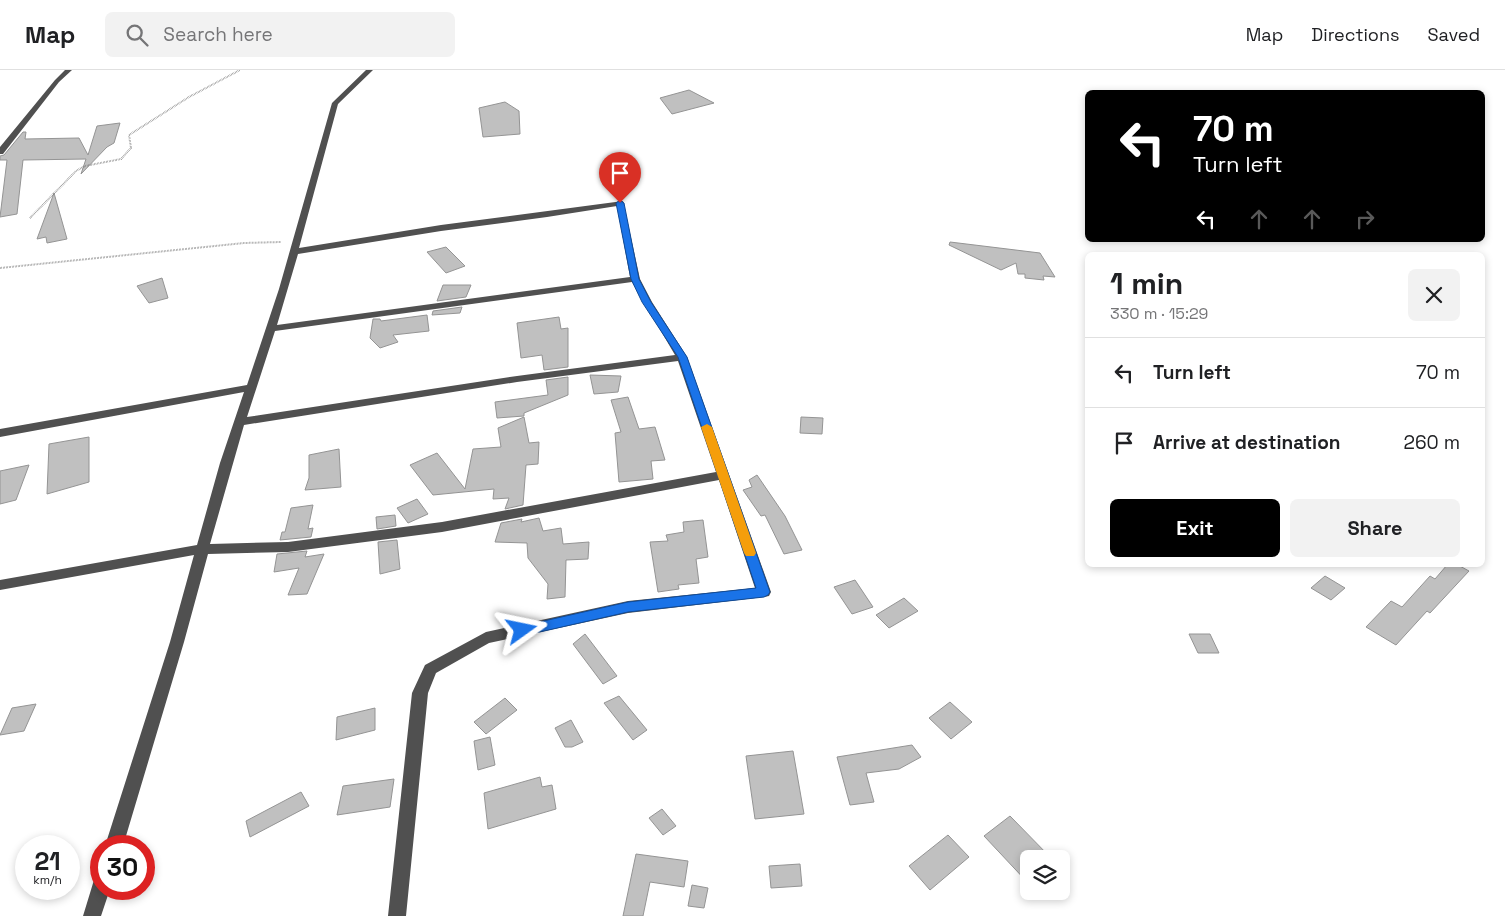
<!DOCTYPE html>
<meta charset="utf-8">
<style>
:root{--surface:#fff;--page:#f2f2f2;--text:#202124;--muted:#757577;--line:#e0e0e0;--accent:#000}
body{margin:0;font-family:"Space Grotesk",sans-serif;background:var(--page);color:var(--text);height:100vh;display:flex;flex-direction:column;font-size:19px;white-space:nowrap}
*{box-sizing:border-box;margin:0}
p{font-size:16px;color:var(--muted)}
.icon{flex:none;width:28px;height:28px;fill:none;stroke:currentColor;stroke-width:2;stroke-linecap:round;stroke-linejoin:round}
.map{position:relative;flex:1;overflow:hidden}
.drawer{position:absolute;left:1085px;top:182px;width:400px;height:315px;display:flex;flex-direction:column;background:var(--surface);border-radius:8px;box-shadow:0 2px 8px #0003}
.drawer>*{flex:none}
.top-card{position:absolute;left:1085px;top:20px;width:400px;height:152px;border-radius:8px;box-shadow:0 2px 8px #0003;background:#000;color:#fff;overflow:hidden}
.fabs{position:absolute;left:1020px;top:780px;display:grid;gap:10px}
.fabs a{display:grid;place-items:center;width:50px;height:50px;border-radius:8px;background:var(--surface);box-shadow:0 2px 8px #0003;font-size:25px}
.speed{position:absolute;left:15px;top:765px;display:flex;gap:10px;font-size:25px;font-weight:700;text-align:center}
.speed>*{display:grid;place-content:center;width:65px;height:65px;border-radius:50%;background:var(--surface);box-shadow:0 2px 8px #0003;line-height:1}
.speed small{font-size:12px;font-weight:400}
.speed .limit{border:8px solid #d22;background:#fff;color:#111}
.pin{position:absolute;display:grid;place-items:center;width:42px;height:42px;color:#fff;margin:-51px -21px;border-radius:50% 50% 50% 0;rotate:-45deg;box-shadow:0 0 5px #0007}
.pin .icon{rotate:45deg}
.me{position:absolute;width:55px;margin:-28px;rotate:78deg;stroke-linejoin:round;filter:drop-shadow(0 0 4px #0008)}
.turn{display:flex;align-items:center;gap:18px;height:105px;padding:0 25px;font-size:22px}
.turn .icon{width:65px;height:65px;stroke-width:2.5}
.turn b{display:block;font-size:35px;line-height:42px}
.lanes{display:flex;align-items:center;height:48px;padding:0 25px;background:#0003;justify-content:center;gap:25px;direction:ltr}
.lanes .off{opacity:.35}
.round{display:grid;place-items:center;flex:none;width:52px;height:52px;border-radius:8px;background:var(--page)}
.summary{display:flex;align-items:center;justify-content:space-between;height:85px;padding:0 25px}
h1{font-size:30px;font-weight:700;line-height:38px}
.action{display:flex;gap:10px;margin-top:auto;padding:10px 25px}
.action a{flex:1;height:58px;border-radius:8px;background:var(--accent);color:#fff;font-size:20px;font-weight:700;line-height:58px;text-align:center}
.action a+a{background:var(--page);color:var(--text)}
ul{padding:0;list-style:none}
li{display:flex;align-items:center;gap:15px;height:70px;padding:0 25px;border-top:1px solid var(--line)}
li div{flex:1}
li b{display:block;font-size:19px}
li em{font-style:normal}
header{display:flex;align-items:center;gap:30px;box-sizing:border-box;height:70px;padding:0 25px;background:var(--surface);border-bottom:1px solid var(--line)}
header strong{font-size:24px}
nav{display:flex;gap:28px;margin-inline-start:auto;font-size:18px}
.search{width:350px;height:45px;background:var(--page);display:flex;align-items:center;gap:12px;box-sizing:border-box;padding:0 18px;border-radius:8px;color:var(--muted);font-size:19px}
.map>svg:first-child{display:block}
</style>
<header>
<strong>Map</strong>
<div class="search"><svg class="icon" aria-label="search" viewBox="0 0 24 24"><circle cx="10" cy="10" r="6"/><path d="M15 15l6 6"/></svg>Search here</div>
<nav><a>Map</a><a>Directions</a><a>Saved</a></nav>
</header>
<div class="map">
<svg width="1505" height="846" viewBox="0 0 1505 846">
<rect width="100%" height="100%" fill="#fff"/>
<path fill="#c0c0c0" stroke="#949494" d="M689,20L714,33L672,44L660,28Z
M505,32L519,41L520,64L483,67L479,38Z
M120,53L114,73L107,77L81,104L86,89L23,90L17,144L0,147L7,90H0V86L4,85L23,62H26L25,69L79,68L88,85L97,56Z
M54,123L67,169L47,173L46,167L37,169Z
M950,172L1040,183L1055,207L1043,206L1044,210L1025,208V204H1018L1016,193L1001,200L949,175Z
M446,177L465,196L446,203L427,182Z
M162,208L168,228L149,233L137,216Z
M443,215H471L466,227L437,231Z
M462,237L460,243L432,245L433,241Z
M427,245L429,261L393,265L398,272L380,278L370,268L373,249H380L381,251Z
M559,247L561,259L568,258V297L544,300L542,285L521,288L517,253Z
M590,305L621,306L618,322L594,324Z
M568,307V325L524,343V346L497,348L495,332L548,325L546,310Z
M628,327L639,359L655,357L665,390L651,391L653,409L619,412L615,363L621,362L611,330Z
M524,347L529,373L539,372L538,394L526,395L523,435L505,439L509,428L493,429L494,419L433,425L410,395L437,383L465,419L473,379L501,377L498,358Z
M801,347L823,348L822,364L800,363Z
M89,367V412L47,424L49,374Z
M339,379L341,417L305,420L309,408V385Z
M29,395L16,430L0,434V401Z
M757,405L785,446L802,480L784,484L765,445L761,446L743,420L752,417L749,410Z
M417,429L428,444L408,453L397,438Z
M313,435L308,459L313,458L311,467L280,470L282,462H285L291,438Z
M395,445L396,456L377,459L376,447Z
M539,448L543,461L561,458L563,474L589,472L588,489L566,490L565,527L547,529L548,514L528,488L527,473L495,472L501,453L522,449L521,452Z
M703,450L708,487L696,489L699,513L678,515L679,519L658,522L650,472L668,471L666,465L684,462L683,452Z
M397,470L400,499L380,504L378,472Z
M307,481L305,487L324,484L307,524L288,525L299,498L274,502L277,484Z
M1447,495H1458L1469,501L1430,543L1427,541L1396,575L1366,557L1391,531L1402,537L1430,506L1435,509Z
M1325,506L1345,518L1331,530L1311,518Z
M855,510L873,537L852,544L834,517Z
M904,528L918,541L889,558L876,545Z
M585,564L617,606L603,614L573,574Z
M1189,564H1210L1219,583H1198Z
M619,626L647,660L633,670L604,633Z
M505,628L517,640L486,664L474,652Z
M950,632L972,652L951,669L929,648Z
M36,634L24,661L0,665L12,638Z
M375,638V660L336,670L337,647Z
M571,650L583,672L572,677H565L555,658Z
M490,667L495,695L478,700L474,671Z
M912,675L921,687L899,699L866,703L874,732L850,735L837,687Z
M793,681L804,744L755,749L746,686Z
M540,707L542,717L552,715L556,739L488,759L484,723Z
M394,709L390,737L337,745L343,716Z
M301,722L309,736L250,767L246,751Z
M662,739L676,756L663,765L649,748Z
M1010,746L1052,789H1029V814L984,766Z
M948,765L969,787L930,820L909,796Z
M636,784L688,791L684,817L650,812L643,846H623Z
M800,794L802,816L771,818L769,796Z
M692,815L708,818L704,838L688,836Z"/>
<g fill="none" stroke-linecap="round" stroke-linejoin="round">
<path stroke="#727272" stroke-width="2" stroke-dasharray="0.5 1" stroke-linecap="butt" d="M30,148L76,101L85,96L121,89L131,78L129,65L189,27L240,0
M0,198L244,173L281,172"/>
<path fill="#505050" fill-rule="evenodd" d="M65,0H72L59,12L3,84H0V77L55,10Z
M366,0H373L338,34L299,178L441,155L623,131L640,209L652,232L687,287L771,522L769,526L764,527L628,543L489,573L436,603L428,623L406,846H388L412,623L425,595L486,562L628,531L755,518L719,410L442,462L288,482L208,484L184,572L123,776H105L170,572L194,485L0,520V510L197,475L220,393L244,322L0,367V359L247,315L279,219L332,33ZM617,136L630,207L277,255L298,184L441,161L547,147ZM632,212L675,285L517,306L247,347L275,261ZM678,291L716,402L442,452L288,472L210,474L244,355L517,312Z
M101,808V819H110L101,846H83L94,810Z"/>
</g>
<path fill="#1a73e8" stroke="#114b97" d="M620,130L624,133L639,209L651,232L687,287L770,522L768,525L764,527L628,542L522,566L517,564L515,560L517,557L628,532L756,518L678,287L642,232L631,209L616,133Z"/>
<path fill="#f59e0b" d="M707,354L712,357L756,483L754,486H746L744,483L701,357Z"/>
</svg>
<div class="fabs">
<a><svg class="icon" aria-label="layers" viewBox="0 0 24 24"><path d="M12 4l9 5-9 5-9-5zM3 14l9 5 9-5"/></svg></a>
</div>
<div class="speed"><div>21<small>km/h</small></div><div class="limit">30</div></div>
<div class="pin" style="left:620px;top:133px;background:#d93025"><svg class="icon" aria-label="arrive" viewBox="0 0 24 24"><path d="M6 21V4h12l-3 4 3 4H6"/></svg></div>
<svg class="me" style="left:522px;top:560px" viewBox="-20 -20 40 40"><path d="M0-17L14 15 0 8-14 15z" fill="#1a73e8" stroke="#fff" stroke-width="4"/></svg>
<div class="top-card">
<div class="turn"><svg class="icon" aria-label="left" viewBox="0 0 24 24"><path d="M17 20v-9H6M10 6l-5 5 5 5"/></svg><div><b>70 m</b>Turn left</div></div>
<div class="lanes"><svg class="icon" aria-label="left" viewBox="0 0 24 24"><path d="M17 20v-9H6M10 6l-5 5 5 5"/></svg><svg class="icon off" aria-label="ahead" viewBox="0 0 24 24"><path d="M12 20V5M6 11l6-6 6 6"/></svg><svg class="icon off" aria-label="ahead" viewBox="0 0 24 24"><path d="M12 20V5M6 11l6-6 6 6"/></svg><svg class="icon off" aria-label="right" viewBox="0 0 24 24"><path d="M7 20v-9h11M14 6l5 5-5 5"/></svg></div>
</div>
<section class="drawer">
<div class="summary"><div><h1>1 min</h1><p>330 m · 15:29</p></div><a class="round"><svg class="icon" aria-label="close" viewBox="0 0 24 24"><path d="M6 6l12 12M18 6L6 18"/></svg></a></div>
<ul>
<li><svg class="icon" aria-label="left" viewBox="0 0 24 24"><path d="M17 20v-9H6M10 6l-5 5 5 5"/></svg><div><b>Turn left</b></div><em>70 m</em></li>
<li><svg class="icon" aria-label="arrive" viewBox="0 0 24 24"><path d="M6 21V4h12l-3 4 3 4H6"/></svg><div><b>Arrive at destination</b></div><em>260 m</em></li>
</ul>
<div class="action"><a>Exit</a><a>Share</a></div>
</section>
</div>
